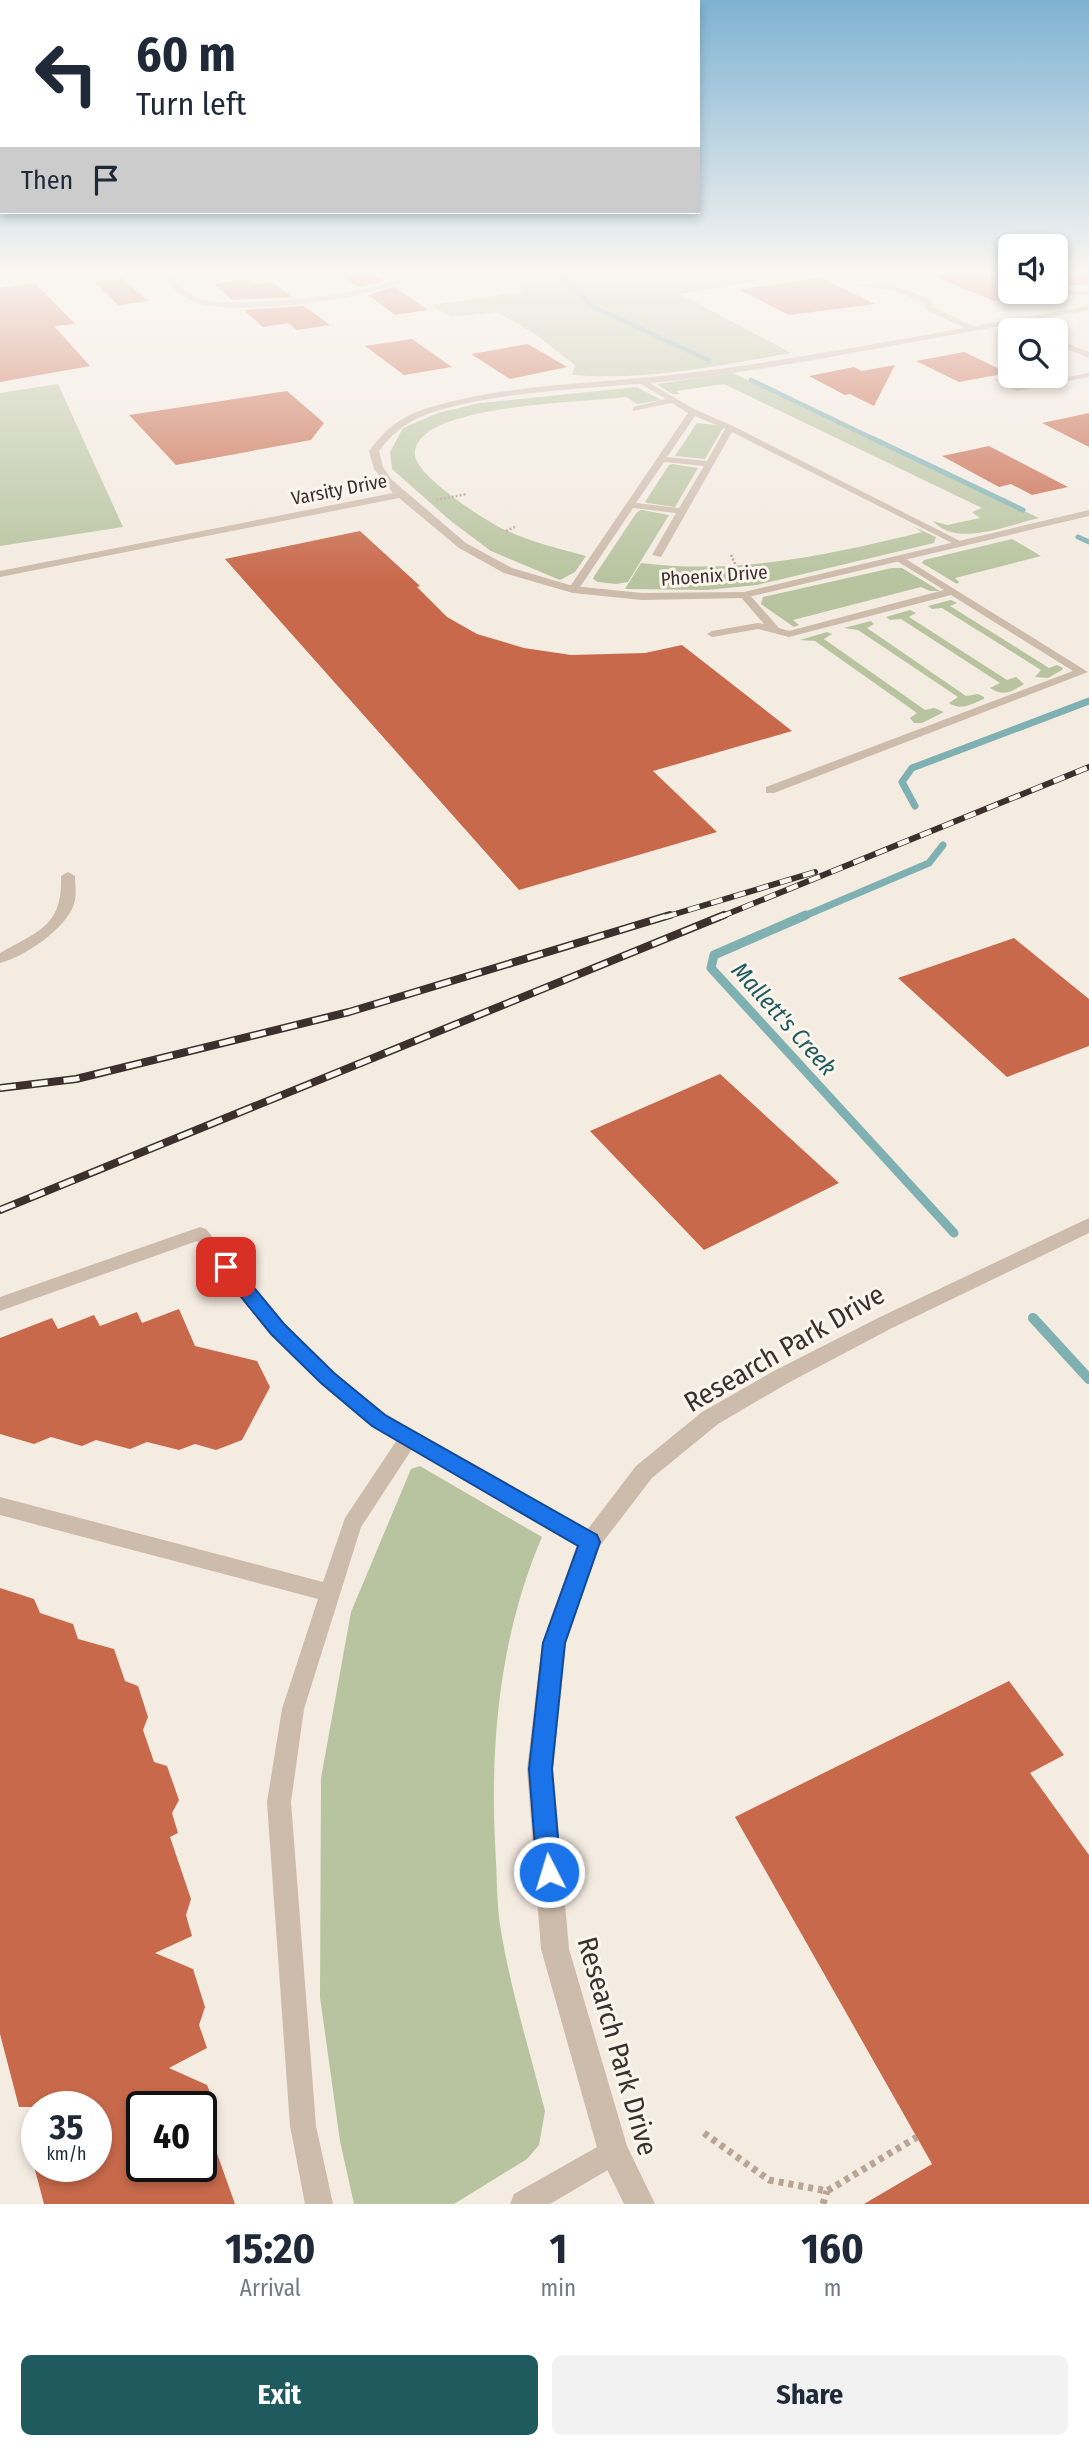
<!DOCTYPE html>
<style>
:root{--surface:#fff;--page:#f2f2f3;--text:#1f2937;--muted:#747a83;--accent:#1f5a5e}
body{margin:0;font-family:"Fira Sans Condensed",sans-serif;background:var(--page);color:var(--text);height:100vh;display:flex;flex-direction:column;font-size:26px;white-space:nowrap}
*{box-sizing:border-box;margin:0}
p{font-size:23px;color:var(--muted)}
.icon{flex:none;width:38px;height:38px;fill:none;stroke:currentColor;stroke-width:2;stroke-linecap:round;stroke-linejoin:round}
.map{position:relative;height:2204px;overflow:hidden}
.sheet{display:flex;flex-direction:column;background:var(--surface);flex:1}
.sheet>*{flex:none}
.banner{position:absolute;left:0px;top:0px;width:700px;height:214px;box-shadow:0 4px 10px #0003;background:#fff;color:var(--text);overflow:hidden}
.fabs{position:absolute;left:998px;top:234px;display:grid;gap:14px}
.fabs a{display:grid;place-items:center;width:70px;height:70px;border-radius:10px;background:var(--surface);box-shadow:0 4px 10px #0003;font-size:35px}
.speed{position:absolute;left:21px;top:2091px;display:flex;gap:14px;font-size:35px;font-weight:700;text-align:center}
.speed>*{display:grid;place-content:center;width:91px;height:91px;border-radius:50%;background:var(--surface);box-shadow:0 4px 10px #0003;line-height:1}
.speed small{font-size:18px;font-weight:400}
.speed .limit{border:4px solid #111;border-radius:10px;background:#fff;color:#111}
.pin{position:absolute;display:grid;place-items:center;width:60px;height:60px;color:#fff;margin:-30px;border-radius:14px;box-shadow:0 4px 10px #0006}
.me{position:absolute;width:77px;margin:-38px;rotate:355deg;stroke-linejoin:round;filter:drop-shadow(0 0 5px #0008)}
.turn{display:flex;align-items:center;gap:24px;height:147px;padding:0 21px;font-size:32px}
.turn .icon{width:91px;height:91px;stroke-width:2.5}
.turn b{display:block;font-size:49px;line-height:60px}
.then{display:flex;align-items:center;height:66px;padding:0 21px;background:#0003;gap:14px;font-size:26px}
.eta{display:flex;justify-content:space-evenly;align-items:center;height:119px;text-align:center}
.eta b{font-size:42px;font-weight:700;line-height:49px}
.action{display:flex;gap:14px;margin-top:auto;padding:14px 21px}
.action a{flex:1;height:80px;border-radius:10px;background:var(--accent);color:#fff;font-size:28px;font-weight:700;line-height:80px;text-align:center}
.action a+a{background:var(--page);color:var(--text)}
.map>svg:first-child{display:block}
</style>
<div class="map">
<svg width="1089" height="2204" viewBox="0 0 1089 2204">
<rect width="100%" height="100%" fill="#f4ebe1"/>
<path fill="#b8c4a0" d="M511,271H813L680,294L791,353C717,366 647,381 572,375L575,365L535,334L497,312L451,317L431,305L522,292Z
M733,373L1039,518C1009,525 957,548 933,521L947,525L980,518L972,512L982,508L724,384L676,391L680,394H672L657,384Z
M58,384L123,527L0,546V393Z
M637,387L661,400L637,404L626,397C573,403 475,404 431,430C423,435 413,445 415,456C419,478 484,520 505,530C531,542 559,549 586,556L575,572L560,580L491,551L452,522L392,469L390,452L403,428L438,413L480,403Z
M697,423L715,425L723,428L705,459L675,456Z
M672,464L698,468L675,507L647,503L645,502L669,465Z
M642,510L669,515L628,582L616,584L598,582L593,579L595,575L637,512Z
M912,526L936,537L934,543L757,585L707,590L625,589L641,563C736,575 830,555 922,532Z
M1012,539L1041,556L955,578L959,582L957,584L922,563L924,560Z
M892,568H902L940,591H930L921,587L793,620L799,625L794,627L761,604L763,597Z
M951,600L957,603L950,606L1049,668L1057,665L1063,668L1062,670L1048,678L1035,677L1041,670L942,608L932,609L928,606Z
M910,610L916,613L909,617L1007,680L1016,677L1024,684C1011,692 1004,697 990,688L1000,683L901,619L890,620L886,617Z
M871,621L874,624L867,628L966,696L978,694L984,697V699C972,704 961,711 949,703L958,697L858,630L844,628Z
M827,632L832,634L824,639L925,710L934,708L944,712L922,723H914L910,718L917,713L815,641L800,640Z
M420,1466L542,1537C498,1639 489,1752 496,1861C497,1882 497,1904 500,1925C510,1988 529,2049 545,2111L539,2145L527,2159L454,2204H354L340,2141L320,1997L321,1778L351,1612L411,1469Z"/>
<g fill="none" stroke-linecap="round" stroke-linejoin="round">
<path stroke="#7fb0b2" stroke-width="4.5" d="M554,271L592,306L708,360
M751,380L876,440"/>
<path stroke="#7fb0b2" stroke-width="5" d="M872,438L1023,510
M1078,537L1089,542"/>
<path stroke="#7fb0b2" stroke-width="7" d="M915,806L902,782L912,768L1089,701
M802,917L929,863L943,845"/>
<path stroke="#7fb0b2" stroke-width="9" d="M806,915L714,955L711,968L954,1233"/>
<path stroke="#7fb0b2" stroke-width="10" d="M1033,1318L1089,1379"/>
</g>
<path fill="#c8694b" d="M349,271H370L385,281L358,287L344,277Z
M923,271H1010V292H1044L994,301Z
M1055,271H1089V284L1055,287Z
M820,277L875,304L789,315L740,290Z
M122,278L148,301L118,305L94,281Z
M246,279L254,284L272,282L292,297L232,300L214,284Z
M35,283L75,324L54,326L90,366L0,382V288Z
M394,287L428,310L395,315L368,295Z
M304,306L330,325L297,330L288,323L263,327L244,310Z
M412,339L452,367L404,375L365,346Z
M528,344L567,367L510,379L471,354Z
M964,352L1008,373L959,382L916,361Z
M895,365L874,406L850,394L845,395L809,376L854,367L862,371Z
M287,391L324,423L311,440L176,465L129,415Z
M1089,413V447L1042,423Z
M989,446L1068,487L1032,495L1011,484L999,487L942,456Z
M360,531L420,586L417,587L447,617L477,634L524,648L571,655L645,653L682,645L792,731L653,771L717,832L519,890L225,559Z
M1014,938L1089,999V1046L1007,1077L898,978Z
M720,1074L839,1183L704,1250L590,1131Z
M179,1309L195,1346L257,1361L270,1387L242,1440L216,1450L195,1444L179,1450L147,1442L130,1449L96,1440L82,1446L51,1437L34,1444L0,1434V1338L52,1318L58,1329L94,1315L100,1326L137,1312L142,1323Z
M0,1588L34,1599L40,1613L73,1624L78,1639L114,1649L125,1681L138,1686L148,1717L143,1730L154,1762L167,1766L179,1800L172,1813L178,1833L170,1837L191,1899L186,1915L192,1936L155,1953L193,1969L205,2007L199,2025L207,2048L169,2068L207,2085L216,2107H142V2166H201V2118L204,2117L235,2204H44L34,2166H96V2107H19L0,2034Z
M1009,1681L1064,1755L1030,1773L1089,1855V2204H864L932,2164L735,1817Z"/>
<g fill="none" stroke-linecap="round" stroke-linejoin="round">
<path stroke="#b9a596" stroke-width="2.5" stroke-dasharray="2 2" stroke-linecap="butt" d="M436,500L467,494
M506,531L517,526
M731,555L736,566"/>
<path stroke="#b9a596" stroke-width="7" stroke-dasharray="5 5" stroke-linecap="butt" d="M704,2133L769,2180L827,2191L917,2137
M823,2204L827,2191"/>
<path fill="#cdbbac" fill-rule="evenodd" d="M876,283C896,285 913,292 932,300L933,307L977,328L970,330L926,310L925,303L892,290L852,286Z
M1055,290L1089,291V295L1052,294Z
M1089,373V377L1017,391L994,380L1001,378L1018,386Z
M644,380L696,410L733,426L966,544L958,546L732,432L661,557L652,555L676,513L633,508L578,590H570L569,588L688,413L672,403L633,411V407L666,399L641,384ZM695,416L725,429L707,461L667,457ZM664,462L704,466L679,508L636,503Z
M901,556L1088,672L774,793H766V787L1073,671L951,595L789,637L758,629L712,637L707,634L712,631L758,623L764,624L739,595L744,592L748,593L779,628L789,631L944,590L897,561L896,559Z
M68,872L75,876C75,885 77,895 74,904C66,929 24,957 0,963V953C38,931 63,926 61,876Z
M200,1227L206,1229L284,1324L334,1373L386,1414L596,1536L599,1542L596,1548L589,1551L582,1548L412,1449L361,1527L304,1709L291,1802L316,2126L333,2204H305L290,2126L267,1802L282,1709L318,1599L0,1515V1497L323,1582L345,1518L397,1440C314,1391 256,1315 197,1241L0,1311V1297Z
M613,2138L623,2141L626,2151L623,2161L550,2204H510L514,2194Z"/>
<path fill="#cdbbac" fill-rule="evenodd" d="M156,271H165C174,280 185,293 198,298C230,310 346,295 381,285C394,281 408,271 421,271C392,299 232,317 194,302C179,296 167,282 156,271Z
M1089,306V310C958,333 828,360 697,378C613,389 520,387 439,410C414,417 394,430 379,451L383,467L392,480L466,543L512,568L573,586L642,593L744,592L1089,510V516L744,598L642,600L573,593L504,573L459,548L399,498L0,577V571L393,493L374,469L369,451C384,430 402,415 428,408C514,382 607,384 696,372C828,355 958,328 1089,306Z
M1055,339L1089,352V358L1055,344Z"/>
<path fill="#cdbbac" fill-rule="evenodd" d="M1089,1218V1233L892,1328L788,1383L718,1424L652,1478L599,1547L566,1643L553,1769L569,1949L627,2146L655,2204H624L598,2151L541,1949L527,1769L542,1643L578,1542L636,1466L702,1412L774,1371L878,1318Z"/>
<g stroke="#3b302b" stroke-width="6">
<path id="rail-far1" d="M665,917L815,872
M720,917L1089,767"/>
</g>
<g stroke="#3b302b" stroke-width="8">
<path id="rail" d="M0,1088L76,1079L349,1012L670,915
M0,1210L724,915"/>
</g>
<use href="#rail-far1" stroke="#fbf5ee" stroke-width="4.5" stroke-dasharray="12" stroke-linecap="butt"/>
<use href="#rail" stroke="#fbf5ee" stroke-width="5" stroke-dasharray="16" stroke-linecap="butt"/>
</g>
<linearGradient id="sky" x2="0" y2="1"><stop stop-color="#7eb2d2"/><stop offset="0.47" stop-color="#faf6f2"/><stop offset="1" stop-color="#faf6f2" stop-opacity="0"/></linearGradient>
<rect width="1089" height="580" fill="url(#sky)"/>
<path fill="#1a73e8" stroke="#114b97" stroke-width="2" d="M226,1260L233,1262L284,1324L334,1373L385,1415L597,1535L600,1542L565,1643L552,1769L561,1872L557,1880L549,1884L540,1880L537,1872L529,1769L543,1643L578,1546L372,1426L321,1383L271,1334L220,1271L218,1267L220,1262Z"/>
<g text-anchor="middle" stroke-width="6" stroke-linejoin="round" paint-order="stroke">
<g font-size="19" fill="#3b302b" stroke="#fbf5ee">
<text transform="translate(339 489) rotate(-11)" y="7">Varsity Drive</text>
<text transform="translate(714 575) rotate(-4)" y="7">Phoenix Drive</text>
</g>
<g font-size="24" font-style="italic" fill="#1f5a5e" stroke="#fbf5ee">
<text transform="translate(784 1019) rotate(48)" y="8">Mallett's Creek</text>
</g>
<g font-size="28" fill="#3b302b" stroke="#fbf5ee">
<text transform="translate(784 1348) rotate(-30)" y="10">Research Park Drive</text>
<text transform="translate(618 2046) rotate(74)" y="10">Research Park Drive</text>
</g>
</g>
</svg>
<div class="fabs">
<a><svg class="icon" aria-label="sound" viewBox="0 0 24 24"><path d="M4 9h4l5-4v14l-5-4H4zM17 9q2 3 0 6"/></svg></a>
<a><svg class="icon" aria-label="search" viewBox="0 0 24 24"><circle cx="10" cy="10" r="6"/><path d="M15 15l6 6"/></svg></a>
</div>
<div class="speed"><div>35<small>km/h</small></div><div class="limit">40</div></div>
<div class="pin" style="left:226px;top:1267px;background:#d93025"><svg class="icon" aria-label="arrive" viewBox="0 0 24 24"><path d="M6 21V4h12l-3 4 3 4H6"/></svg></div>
<svg class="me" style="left:549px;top:1872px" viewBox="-20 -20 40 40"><circle r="17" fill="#1a73e8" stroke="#fff" stroke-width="3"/><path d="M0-11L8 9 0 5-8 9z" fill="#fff"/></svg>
<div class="banner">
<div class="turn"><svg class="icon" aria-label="left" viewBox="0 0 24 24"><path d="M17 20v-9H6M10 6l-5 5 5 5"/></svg><div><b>60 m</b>Turn left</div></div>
<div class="then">Then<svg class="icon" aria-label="arrive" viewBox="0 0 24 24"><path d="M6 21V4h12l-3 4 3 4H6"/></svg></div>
</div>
</div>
<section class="sheet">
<div class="eta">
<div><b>15:20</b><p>Arrival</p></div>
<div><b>1</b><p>min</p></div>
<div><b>160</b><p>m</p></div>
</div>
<div class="action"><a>Exit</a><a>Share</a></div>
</section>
